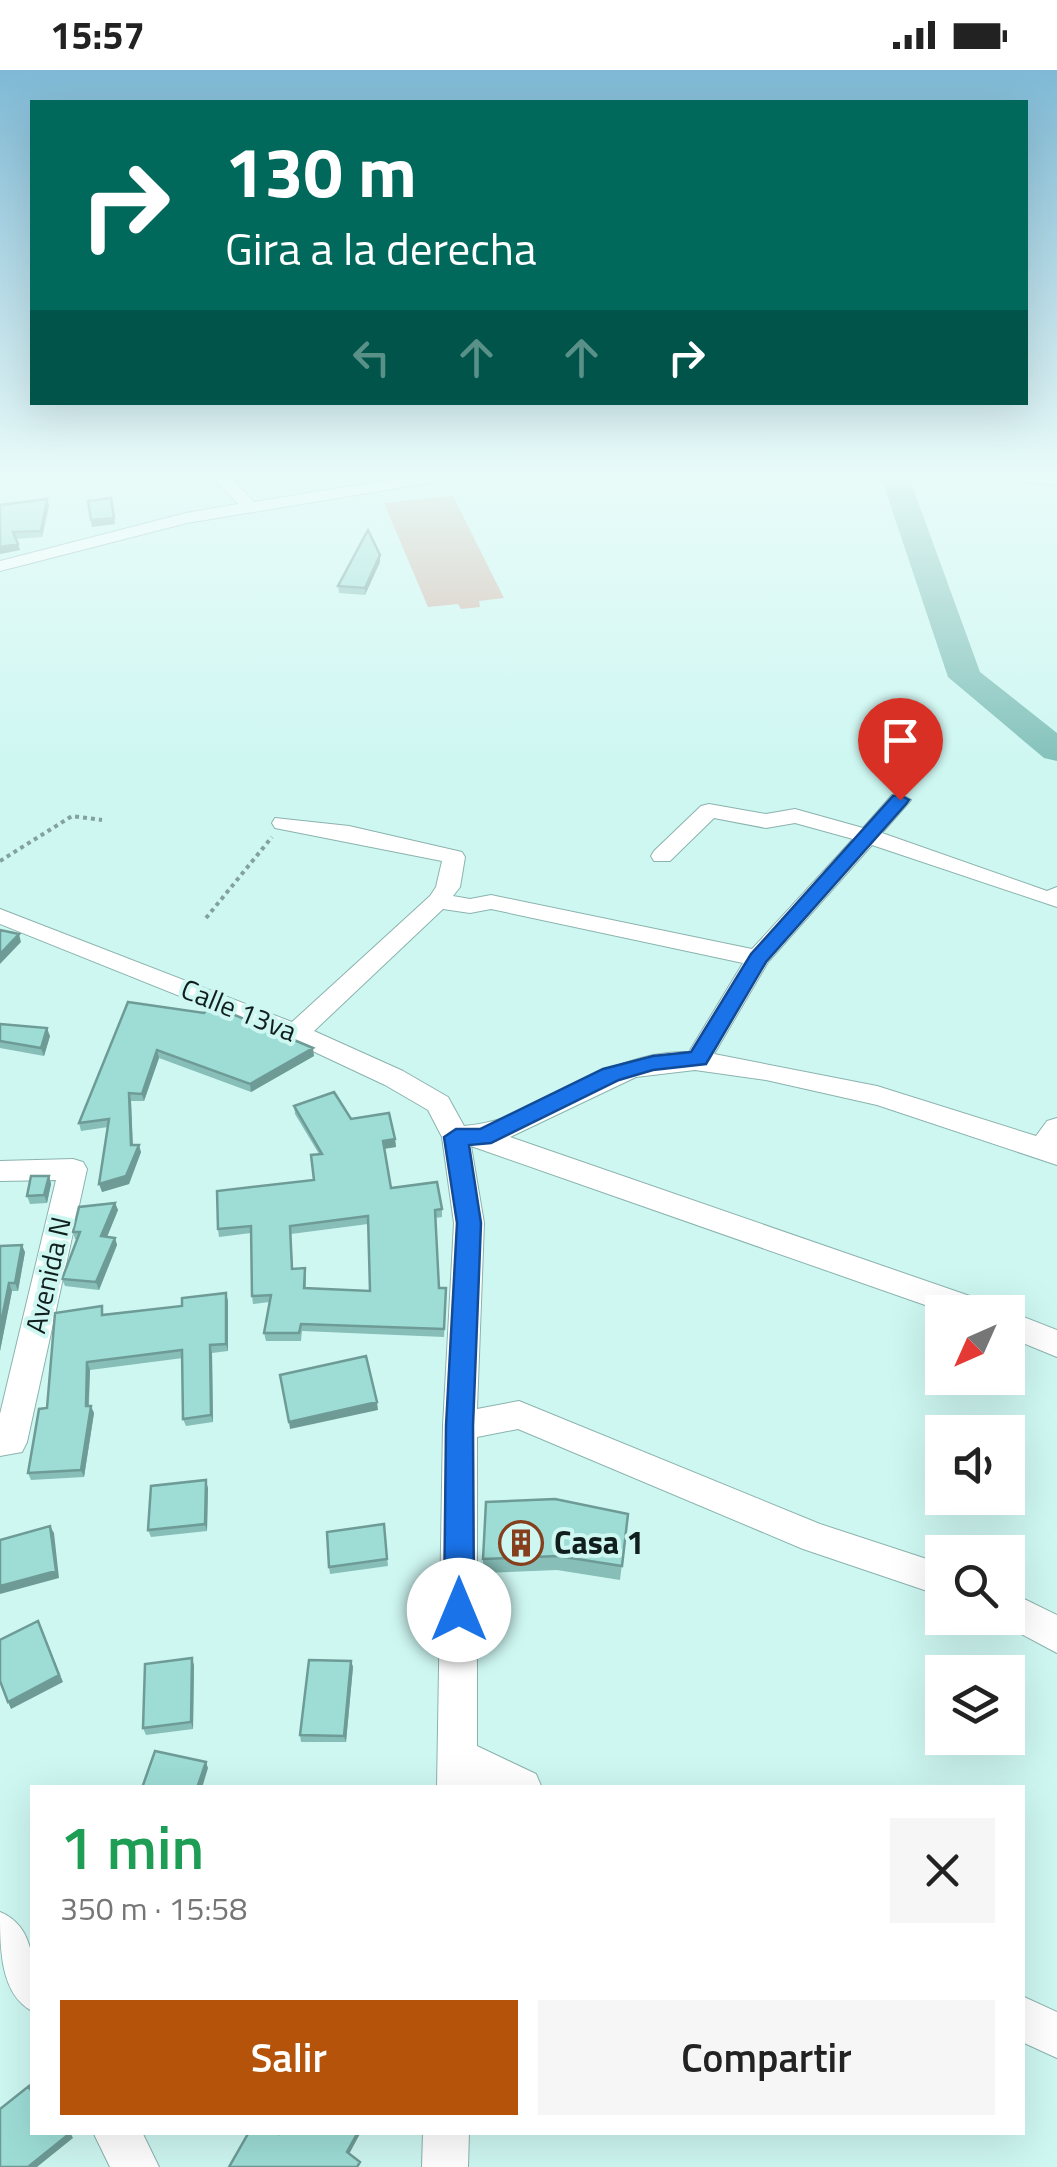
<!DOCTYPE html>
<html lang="es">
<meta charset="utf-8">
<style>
:root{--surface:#fff;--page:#f6f6f6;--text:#222;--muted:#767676;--accent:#b45309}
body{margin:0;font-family:"Titillium Web",sans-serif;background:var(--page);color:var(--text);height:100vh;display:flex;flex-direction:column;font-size:38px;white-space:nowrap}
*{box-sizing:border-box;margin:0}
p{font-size:32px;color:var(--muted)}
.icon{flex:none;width:55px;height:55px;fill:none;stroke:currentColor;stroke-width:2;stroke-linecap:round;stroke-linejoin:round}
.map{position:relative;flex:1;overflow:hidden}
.panel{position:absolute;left:30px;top:1715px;width:995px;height:350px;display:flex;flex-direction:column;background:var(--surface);border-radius:0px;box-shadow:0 10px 40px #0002}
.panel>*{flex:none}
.hud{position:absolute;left:30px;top:30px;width:998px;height:305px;border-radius:0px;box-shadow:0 10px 40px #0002;background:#00695c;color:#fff;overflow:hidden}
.needle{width:65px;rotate:225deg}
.controls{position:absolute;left:925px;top:1225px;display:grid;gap:20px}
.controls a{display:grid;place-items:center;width:100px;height:100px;border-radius:0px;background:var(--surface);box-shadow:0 10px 40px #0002;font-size:50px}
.pin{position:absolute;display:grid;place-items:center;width:85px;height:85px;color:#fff;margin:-102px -42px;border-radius:50% 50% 50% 0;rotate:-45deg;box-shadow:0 0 10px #0007}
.pin .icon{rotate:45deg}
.me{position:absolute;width:110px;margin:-55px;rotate:0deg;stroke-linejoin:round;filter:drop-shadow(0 0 8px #0008)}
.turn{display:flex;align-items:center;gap:35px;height:210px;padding:0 30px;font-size:45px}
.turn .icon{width:130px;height:130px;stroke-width:2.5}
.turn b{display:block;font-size:70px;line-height:85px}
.lanes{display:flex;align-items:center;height:95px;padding:0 30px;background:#0003;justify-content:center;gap:50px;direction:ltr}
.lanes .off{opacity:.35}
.round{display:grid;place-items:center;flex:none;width:105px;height:105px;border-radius:0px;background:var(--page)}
.head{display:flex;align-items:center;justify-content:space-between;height:170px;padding:0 30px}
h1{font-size:60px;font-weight:600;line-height:75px;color:#1e9e55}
.primary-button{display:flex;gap:20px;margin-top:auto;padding:20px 30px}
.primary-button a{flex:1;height:115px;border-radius:0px;background:var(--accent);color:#fff;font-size:40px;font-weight:600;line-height:115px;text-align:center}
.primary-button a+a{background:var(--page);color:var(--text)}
.status{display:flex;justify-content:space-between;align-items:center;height:70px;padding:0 50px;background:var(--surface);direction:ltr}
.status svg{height:28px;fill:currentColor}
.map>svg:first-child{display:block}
</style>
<div class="status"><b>15:57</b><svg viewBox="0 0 49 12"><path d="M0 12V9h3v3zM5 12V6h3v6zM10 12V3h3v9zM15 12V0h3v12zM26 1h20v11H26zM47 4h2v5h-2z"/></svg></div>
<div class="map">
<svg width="1057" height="2097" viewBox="0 0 1057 2097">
<rect width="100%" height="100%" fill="#cef7f2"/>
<path fill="#d4b4a7" d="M452,426H453L504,528L479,531L480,537L461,539L458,534L428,537L384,433Z"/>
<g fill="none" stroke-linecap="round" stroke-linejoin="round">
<path fill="#81c0b9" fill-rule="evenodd" d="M881,407H909L980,602L1057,663V691L1044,688L948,607Z"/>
<g stroke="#8bb3ae" stroke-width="2">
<path id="minor" d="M213,407H230L254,432L407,407H442L434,412L187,453L0,501V491L186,443L238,434Z
M1016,407H1057V415L1024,412Z
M900,724L911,730L882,763L1047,821L1057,817V837L872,775L768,892L714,984L877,1016L1036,1066L1047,1051L1057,1048V1095L877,1035L766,1010L695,1000L636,1007L510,1067L990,1233L994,1242H945L471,1076L484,1153L477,1339L519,1331L820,1454L942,1494V1526L803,1479L518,1359L477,1367V1676L536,1704L542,1718H437L443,1356L454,1153L442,1067L428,1040L385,1015L287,969L0,854V839L292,952L430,826L436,817L442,791L275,758L272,753L275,748L349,756L462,782L465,787L460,817L453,826L470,829L491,825L752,879L853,769L795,753L766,758L714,748L670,791H654L651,786L654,781L701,736L709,734L766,744L795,739L863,758L892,725ZM443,839L470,843L491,839L743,893L689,982C604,979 545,1050 464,1056L448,1027L403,1001L314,961Z
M73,1089L83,1092L87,1099L27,1372L22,1382L0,1386V1344L56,1110L0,1111V1091Z
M1008,1241L1057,1260V1287L1008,1267L1005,1242Z
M1008,1521L1057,1545V1583L995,1550L1008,1548Z
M0,1842C39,1858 34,1905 32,1941C0,1924 0,1878 0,1842Z
M1022,1926L1057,1942V1988L1022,1972Z
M93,2062H142L159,2097H110Z
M423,2062H469L468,2097H422Z"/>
</g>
<path stroke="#83a29f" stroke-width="4" stroke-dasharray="4 4" stroke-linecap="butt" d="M0,791L72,746L102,750
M206,848L272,767"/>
<use href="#minor" fill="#fff" fill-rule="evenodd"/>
</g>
<path fill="#87beb8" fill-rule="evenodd" d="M0,435H49L42,467L16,469L20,480L0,484Z
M380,492L365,525L339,523L338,516Z
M128,932L314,986L251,1022L159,988L144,1031H131L133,1075L141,1082L129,1114L102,1122L108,1057L81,1061L79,1053Z
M0,954L50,966L44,986L0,978Z
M294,1036L351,1049L395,1069L396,1077L384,1078L391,1118L442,1139V1147L435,1148L439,1218H446L444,1267L302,1261L301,1271H266L264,1263L269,1232L253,1234L252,1226L251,1163L219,1167L218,1159L314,1110L319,1084L295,1044ZM368,1154L370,1221L306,1218V1206L293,1199L291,1164Z
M49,1106L51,1114L47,1133L30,1134L27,1126Z
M115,1133L118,1140L107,1167L115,1168L117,1175L99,1220L65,1216L62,1209L77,1170L75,1169L73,1162Z
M0,1176L25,1182L18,1221H12L0,1281Z
M228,1231V1281L212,1283L213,1352L186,1356L183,1349V1288L90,1300L89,1336L94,1343L84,1407L31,1410L28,1403L47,1338L104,1244Z
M208,1418L207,1461L151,1467L148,1460Z
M628,1444L620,1510L557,1500L483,1503V1489Z
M384,1454L388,1496L330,1504L329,1497Z
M351,1591L353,1597L346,1672H301L300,1665Z
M194,1595L193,1659L146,1665L143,1658Z"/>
<path fill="#6e9b96" d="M339,407H364L339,410Z
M111,428L115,454L92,457L91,450Z
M47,429L49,435L42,467L41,461Z
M18,474L20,480L0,484V477Z
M380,485V492L365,525V518Z
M19,864L21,872L0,894V884Z
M47,958L50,966L44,986L41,978Z
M313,978L314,986L251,1022L250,1014Z
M157,980L159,988L144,1031L142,1024Z
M129,1023L131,1031L133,1083L131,1075Z
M395,1069L396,1077L384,1079L383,1071Z
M139,1075L141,1082L129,1114L102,1122L99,1114Z
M49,1106L51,1114L47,1133L44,1125Z
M115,1133L118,1140L104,1174L101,1166Z
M115,1168L117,1175L99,1220L96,1212Z
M22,1175L25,1182L18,1221L15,1213Z
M9,1213L12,1221L0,1281V1258Z
M226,1223L228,1231V1281L226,1274Z
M210,1275L212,1283L213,1352L211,1345Z
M87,1292L90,1300L88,1344L86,1336Z
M377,1332L378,1340L290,1359L289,1352Z
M91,1336L94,1343L84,1407L81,1400Z
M206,1410L208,1418L207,1461L205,1454Z
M50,1456L54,1463L59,1508L0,1524V1516Z
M41,1557L63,1612L11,1639L8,1632Z
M192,1588L194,1595L193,1659L191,1652Z
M351,1591L353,1597L346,1672L344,1666Z
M206,1692L208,1698L202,1718H197Z
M68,2062H70L73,2068L37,2097H28Z
M358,2062H361L348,2086L347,2082Z"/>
<path fill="#9dddd6" stroke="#6e9b96" stroke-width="2.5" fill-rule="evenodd" d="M111,428L114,448L91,450L88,431Z
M47,429L41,461L13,462L18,474L0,477V435Z
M368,460L380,485L365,518L338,516Z
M0,860L19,864L0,884Z
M128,932L204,943L211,935L313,978L250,1014L157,980L142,1024L129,1023L131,1075H139L126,1106L99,1114L109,1049L79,1053Z
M0,954L47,958L41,978L0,971Z
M334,1022L351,1049L389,1043L395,1069L383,1071L391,1118L437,1112L442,1139L435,1140L439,1218H446L444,1259L301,1254L299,1263H264L271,1225L252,1226L251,1156L218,1159L217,1121L314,1110L311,1085L322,1084L294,1036ZM368,1146L370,1221L304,1218L305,1198L292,1199L290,1156Z
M31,1106H49L44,1125L27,1126Z
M115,1133L101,1166L115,1168L96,1212L62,1209L80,1162H73L79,1137Z
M22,1175L15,1213H9L0,1258V1176Z
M226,1223V1274L210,1275L211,1345L183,1349L182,1280L87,1292L86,1336H91L81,1400L28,1403L39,1339L47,1338L55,1243L102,1236V1245L182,1236V1228Z
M366,1286L377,1332L289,1352L280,1305Z
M206,1410L205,1454L148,1460L151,1416Z
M555,1429L628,1444L622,1496L558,1486L483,1489L486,1432Z
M384,1454L387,1489L329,1497L327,1462Z
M50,1456L56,1501L0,1516V1470Z
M38,1551L59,1605L8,1632L0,1611V1570Z
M192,1588L191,1652L143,1658L145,1594Z
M309,1590L351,1591L344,1666L300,1665Z
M155,1681L206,1692L197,1718H142Z
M29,2016L32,2023V2062H68L69,2064L28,2097H0V2039Z
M249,2062L279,2064V2062H358L347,2082L360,2092L357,2097H229Z"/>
<linearGradient id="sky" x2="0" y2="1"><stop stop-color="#7fb9d5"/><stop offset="0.58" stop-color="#e9fbf9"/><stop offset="1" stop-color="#e9fbf9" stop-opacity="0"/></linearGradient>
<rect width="1057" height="700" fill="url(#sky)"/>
<path fill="#1a73e8" stroke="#114b97" stroke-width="2.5" d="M900,725L909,730L906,734L766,892L706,994L653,1000L619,1010L491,1073L469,1075L481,1153L473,1356L474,1540L469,1550L459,1554L448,1550L444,1540L446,1356L457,1153L444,1067L456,1059H480L603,999L653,986L691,982L751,884L893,726Z"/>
<defs>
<g id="building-ring" transform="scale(2.25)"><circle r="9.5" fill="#cef7f2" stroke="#863f1d" stroke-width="1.5"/><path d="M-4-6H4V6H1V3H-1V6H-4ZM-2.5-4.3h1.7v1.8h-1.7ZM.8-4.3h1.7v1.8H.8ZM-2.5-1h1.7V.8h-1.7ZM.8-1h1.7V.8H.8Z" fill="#863f1d"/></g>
</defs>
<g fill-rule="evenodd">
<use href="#building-ring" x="521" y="1473"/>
</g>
<g text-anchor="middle" stroke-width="8" stroke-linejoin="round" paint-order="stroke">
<g font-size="28" fill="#101f1e" stroke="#cef7f2">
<text transform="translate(239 940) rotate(22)" y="10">Calle 13va</text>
<text transform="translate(48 1205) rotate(-77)" y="10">Avenida N</text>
</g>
<g font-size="32" font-weight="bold" fill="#101f1e" stroke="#cef7f2" text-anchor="start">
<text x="554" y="1484">Casa 1</text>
</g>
</g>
</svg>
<div class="controls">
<a><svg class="needle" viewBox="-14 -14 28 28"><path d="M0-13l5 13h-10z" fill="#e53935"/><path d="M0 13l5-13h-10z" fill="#767676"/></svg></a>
<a><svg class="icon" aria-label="sound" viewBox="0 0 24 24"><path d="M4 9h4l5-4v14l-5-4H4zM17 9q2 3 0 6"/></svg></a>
<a><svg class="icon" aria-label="search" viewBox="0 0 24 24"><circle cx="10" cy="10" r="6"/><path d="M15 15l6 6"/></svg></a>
<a><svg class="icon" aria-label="layers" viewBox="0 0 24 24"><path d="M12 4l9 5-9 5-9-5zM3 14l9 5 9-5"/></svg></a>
</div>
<div class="pin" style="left:900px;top:730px;background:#d93025"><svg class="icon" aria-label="arrive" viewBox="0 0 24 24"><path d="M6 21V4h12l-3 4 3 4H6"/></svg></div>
<svg class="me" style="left:459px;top:1540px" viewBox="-20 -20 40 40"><circle r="19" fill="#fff"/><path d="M0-13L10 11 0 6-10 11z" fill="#1a73e8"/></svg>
<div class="hud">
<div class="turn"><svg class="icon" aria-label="right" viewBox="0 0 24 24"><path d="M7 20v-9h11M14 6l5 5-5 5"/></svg><div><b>130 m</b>Gira a la derecha</div></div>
<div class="lanes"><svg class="icon off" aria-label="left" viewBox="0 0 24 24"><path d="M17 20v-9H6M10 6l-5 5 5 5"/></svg><svg class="icon off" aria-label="ahead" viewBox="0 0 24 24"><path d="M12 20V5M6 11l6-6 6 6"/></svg><svg class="icon off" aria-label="ahead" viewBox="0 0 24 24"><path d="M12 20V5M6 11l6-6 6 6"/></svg><svg class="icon" aria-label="right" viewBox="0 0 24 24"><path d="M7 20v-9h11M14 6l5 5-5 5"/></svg></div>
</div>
<section class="panel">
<div class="head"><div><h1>1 min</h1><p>350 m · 15:58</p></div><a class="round"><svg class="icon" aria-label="close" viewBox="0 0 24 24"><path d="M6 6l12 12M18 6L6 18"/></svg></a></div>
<div class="primary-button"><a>Salir</a><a>Compartir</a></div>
</section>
</div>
